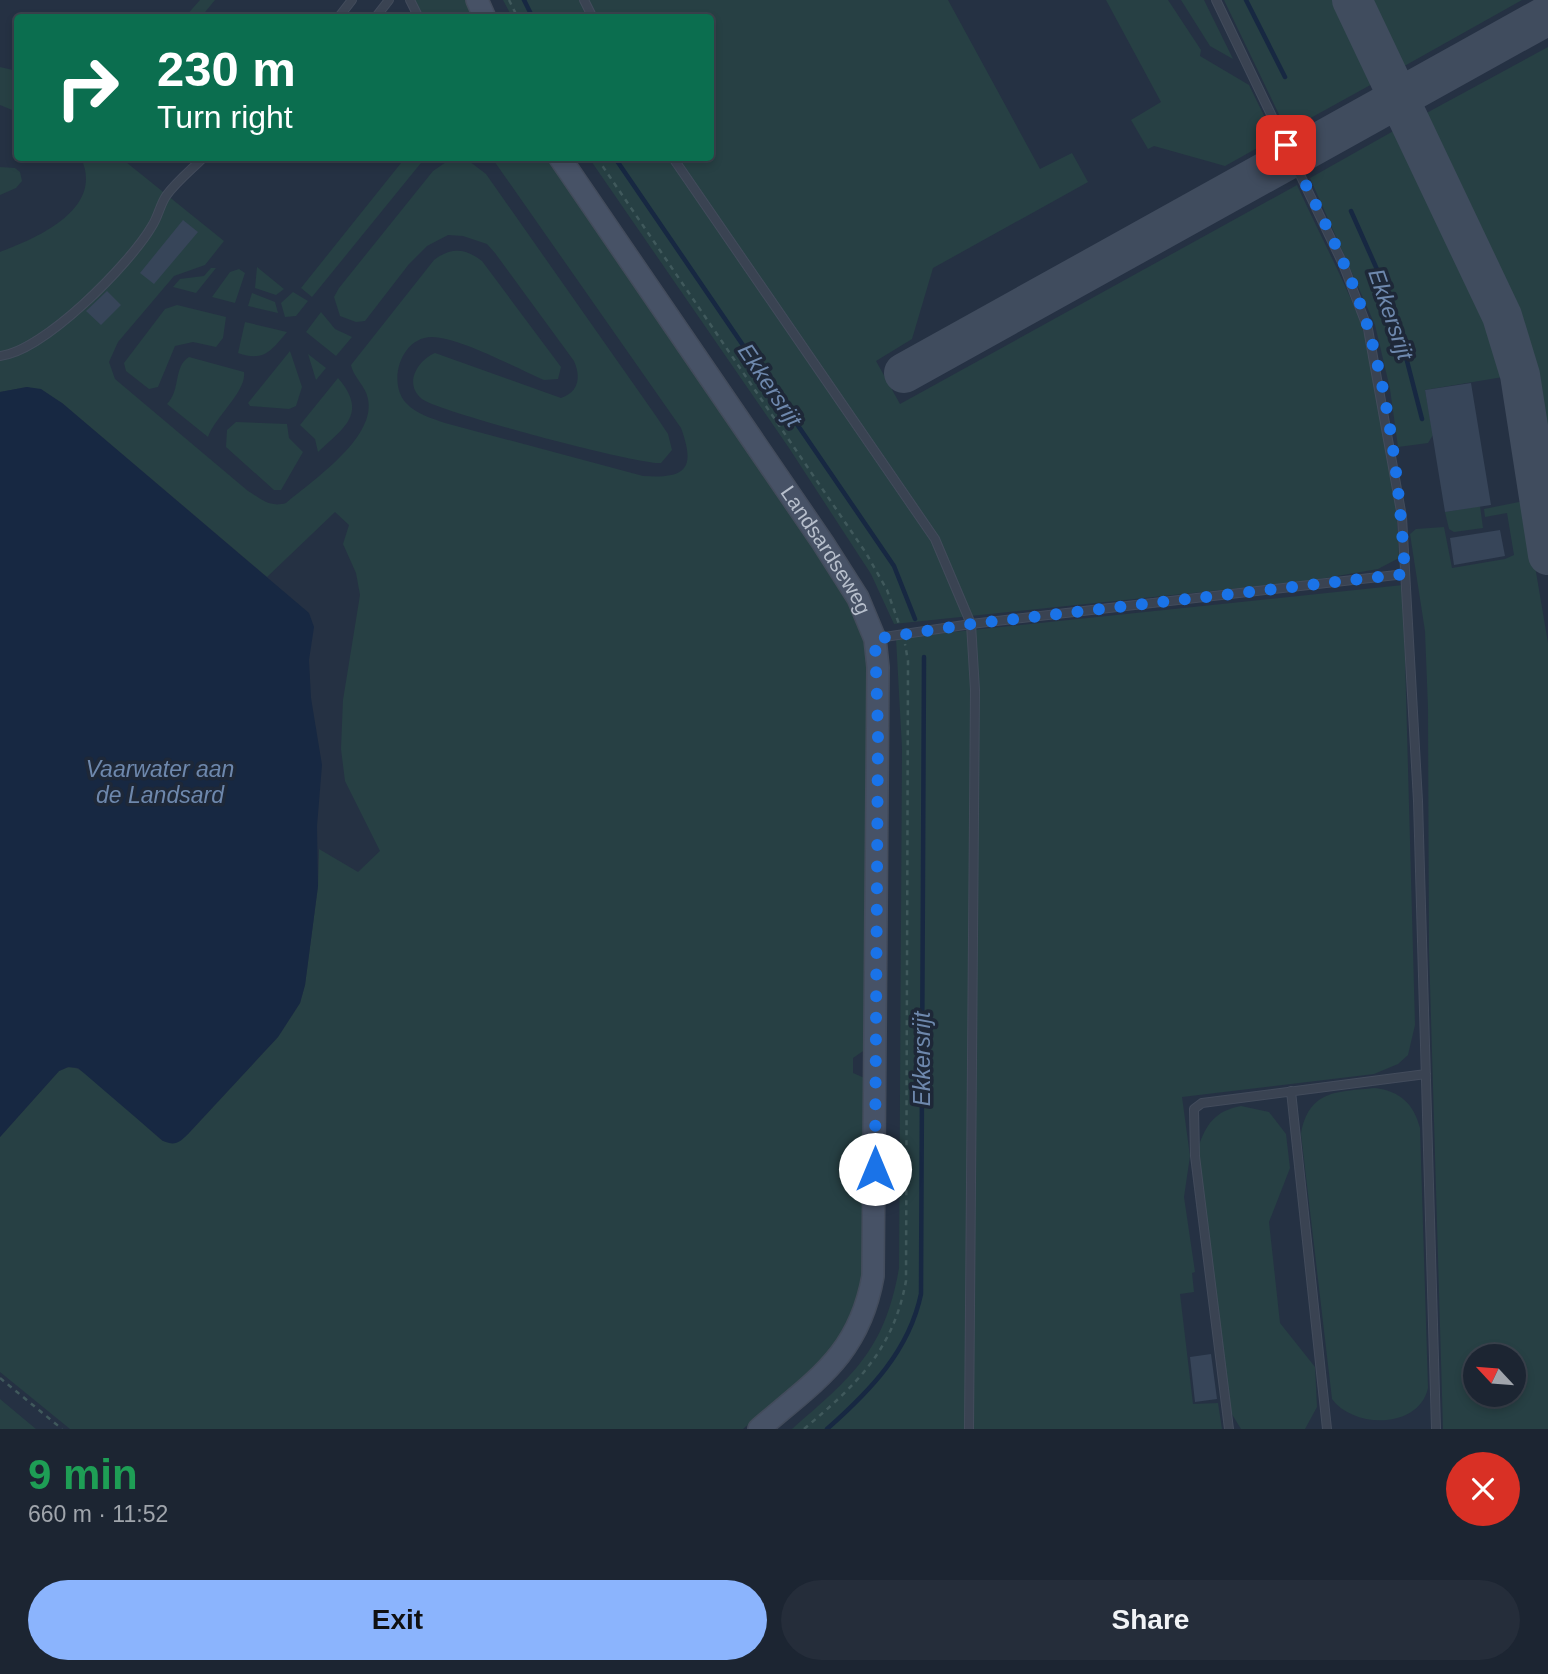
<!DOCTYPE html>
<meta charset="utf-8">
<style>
:root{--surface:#1c2532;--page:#252d3a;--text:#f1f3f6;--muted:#a0a5ac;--line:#3a424d;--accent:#8bb4fd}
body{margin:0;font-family:Arial,sans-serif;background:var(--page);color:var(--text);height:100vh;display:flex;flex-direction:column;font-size:26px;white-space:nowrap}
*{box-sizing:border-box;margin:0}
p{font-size:23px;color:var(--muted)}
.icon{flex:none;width:38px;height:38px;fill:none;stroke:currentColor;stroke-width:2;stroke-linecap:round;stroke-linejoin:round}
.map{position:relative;height:1429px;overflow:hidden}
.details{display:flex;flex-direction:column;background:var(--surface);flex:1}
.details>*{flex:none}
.top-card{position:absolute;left:14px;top:14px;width:700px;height:147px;border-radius:7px;box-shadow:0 4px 10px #0003,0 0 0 2px var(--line);background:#0b6e4f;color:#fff;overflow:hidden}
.needle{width:46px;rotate:296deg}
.controls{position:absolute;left:1463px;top:1344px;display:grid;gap:14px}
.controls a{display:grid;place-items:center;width:63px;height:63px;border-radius:50%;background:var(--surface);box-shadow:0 4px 10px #0003,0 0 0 2px var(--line);font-size:35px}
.pin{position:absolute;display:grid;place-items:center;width:60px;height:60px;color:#fff;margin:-30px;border-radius:14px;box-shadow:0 4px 10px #0006}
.me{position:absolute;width:77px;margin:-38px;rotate:0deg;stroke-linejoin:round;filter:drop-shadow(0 0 5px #0008)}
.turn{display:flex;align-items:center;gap:24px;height:147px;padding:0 28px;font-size:32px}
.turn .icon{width:91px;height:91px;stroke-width:2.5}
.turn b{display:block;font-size:49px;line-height:60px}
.round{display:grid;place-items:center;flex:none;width:74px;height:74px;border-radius:37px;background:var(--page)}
.head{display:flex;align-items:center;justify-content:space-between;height:119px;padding:0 28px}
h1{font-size:42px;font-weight:600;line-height:52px;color:#1e9e55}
.cta{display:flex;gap:14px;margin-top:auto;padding:14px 28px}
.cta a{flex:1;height:80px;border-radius:42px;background:var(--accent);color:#111;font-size:28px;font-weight:600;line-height:80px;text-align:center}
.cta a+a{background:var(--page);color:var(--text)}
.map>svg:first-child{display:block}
</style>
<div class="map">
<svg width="1548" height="1429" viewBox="0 0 1548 1429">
<rect width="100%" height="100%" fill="#253143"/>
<path fill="#274044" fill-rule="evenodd" d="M200,0H215L201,17H185Z
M415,0H469L477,17H424Z
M503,0H948L1040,169L1072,153L1088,182L933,268L912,339L876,361L900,404L1297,185C1316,227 1338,268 1356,311C1381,373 1397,491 1399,558L1378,569L1308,581L894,624L871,574L789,448L589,158H710V18L512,17Z
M1106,0H1168L1201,50L1200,56L1249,85L1275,138L1225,166L1154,146L1148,149L1131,120L1161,102Z
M1181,0H1204L1233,59L1210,46Z
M1224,0H1335L1374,83L1287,131Z
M1366,0H1522L1399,69Z
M1548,47V466L1529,363L1518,324L1421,116Z
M0,67L17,71V112L0,105Z
M1397,129C1436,209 1486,289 1503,377L1425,390L1433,435L1428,443L1398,447L1390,389L1375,325L1310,178Z
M81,158H121L224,241L205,265L174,276L118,342L109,362L115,379L248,491C261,499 270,508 286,503C313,480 376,438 368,399C366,386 353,377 351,365L434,260C451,247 465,248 482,261L561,367L558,379L544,380C518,369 459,337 432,337C401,337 387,382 406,403C416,414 431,418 445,423L643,476C686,479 696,469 681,428L492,158H554L826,555L863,634L866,651L869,1047L853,1058V1073L869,1080V1228L860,1300L838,1341L819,1364L743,1429H70L0,1372V1137L59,1071C65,1069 68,1066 75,1068C92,1072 145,1127 163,1141L188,1134L278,1037L300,1003L305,985L318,886L319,849L358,872L380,851L345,781L341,749L343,700L360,595L356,573L343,544L349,525L335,512L267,577L62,403L27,387L0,392V252C37,238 105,209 81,158Z
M405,158H425L312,297L301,288Z
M452,158H465L486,174L656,416L668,434L672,450L661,463C639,465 439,412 422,399C403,384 418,360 435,353L561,398C579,392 581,377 574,361L495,253L487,244L463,236L448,235L427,246L409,264L365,321L356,322L340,316L334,297L339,288L433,171Z
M0,167L15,168L20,172L22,181L16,188L0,195Z
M257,267L284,289L276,295L255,288Z
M211,268H216L196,293L173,287L180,279L204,276Z
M239,269L245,273L235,303L212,297L230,272Z
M293,292L308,301L296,316L285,317L281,303Z
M252,293L275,302L278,313L248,306Z
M177,305L226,317L223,338L216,347L193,342L175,346L158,387L149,389L126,371L124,363L165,309Z
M321,312L335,329L352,337L336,356L306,332Z
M245,322L287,332C271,351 264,362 238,353Z
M290,351L302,387L296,406L289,409L250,406L248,403Z
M308,354L326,368L316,380Z
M189,357L244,372C247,391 215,417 208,437L167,404C181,390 173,367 189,357Z
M338,378C368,413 345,427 318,452L315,439L300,425Z
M236,422L287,424L289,438L303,452L281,490H274L226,447L227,430Z
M1524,501L1548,643V1429H1443L1429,950L1428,708L1425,631L1410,534L1416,529L1444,527L1452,568L1505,559L1514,555L1507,513L1485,517L1484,509ZM1475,1356H1514V1395H1475Z
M1480,506L1483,528L1454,532L1449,529L1445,512Z
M1403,585L1415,1025L1408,1055L1398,1064L1374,1074L1182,1097L1190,1156L1184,1197L1195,1272L1192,1273L1194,1292L1180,1294L1193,1404L1218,1403L1222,1429H792C852,1377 885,1350 899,1268L902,748L896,638Z
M1375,1088C1400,1091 1414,1104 1420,1128L1428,1388C1419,1429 1354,1429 1332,1399L1301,1134C1309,1089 1338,1092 1375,1088Z
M1241,1106L1269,1112L1286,1134L1290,1168L1269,1222L1280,1323L1315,1367L1317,1407L1305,1429H1241L1230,1411L1198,1148C1206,1124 1215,1111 1241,1106Z
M0,1399L36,1429H0Z"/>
<path fill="#172842" d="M27,387L41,389L62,403L309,613L314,627L309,660L311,698L322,765L317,826L318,886L305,985L300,1003L278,1037L188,1134C179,1143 175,1146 163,1141L78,1068L68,1067L59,1071L0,1137V392Z"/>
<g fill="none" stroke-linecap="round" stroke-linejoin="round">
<path stroke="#172842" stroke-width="4.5" d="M524,0L533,18
M1246,0L1285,77
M615,158L894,566L915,619
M1351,211L1392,303L1422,419
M827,1429C870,1391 909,1351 921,1294L924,657"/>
<path stroke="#404c5e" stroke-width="40" d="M1352,0L1502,316L1520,375L1548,555
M904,373L1548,15"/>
</g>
<path fill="#374559" d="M183,220L198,232L154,284L140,273Z
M107,291L121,305L101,325L86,311Z
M1471,383L1491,505L1445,512L1425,390Z
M1500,530L1505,556L1454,565L1450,538Z
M1211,1354L1217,1399L1195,1402L1190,1357Z"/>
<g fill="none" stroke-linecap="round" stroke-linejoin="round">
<g stroke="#434c5c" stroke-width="10">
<path id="lane" d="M410,0L419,18
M584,0L593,18
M1216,0L1343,264L1368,329L1402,517L1418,801L1436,1429
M338,18L352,0
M375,18L389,0
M673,158L935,539L971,624L975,690L969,1429
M0,356C44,351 130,264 152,226C158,217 160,205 166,196C176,182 191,170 203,158
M878,638L971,624L1405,574
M1291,1091L1327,1429
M1229,1429L1195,1156L1194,1109L1202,1103L1426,1074"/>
</g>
<g stroke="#434c5c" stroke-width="24">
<g id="secondary">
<path d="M477,0L485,18"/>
<path id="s1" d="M560,158L823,543L858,598L875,639L878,667L873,1276C859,1355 816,1380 759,1429"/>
</g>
</g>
<path stroke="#40595c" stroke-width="2.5" stroke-dasharray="5 5" stroke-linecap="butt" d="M509,0L518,18
M597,158L866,553L887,590L899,624
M0,1378L62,1429
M804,1429C856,1385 893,1351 906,1281L908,661L905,644"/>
<use href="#lane" stroke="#3a4352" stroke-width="8"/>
<use href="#secondary" stroke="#475266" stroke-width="21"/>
</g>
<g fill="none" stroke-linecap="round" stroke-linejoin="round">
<path stroke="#1a73e8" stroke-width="12" stroke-dasharray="0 21.6" d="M875,1169L878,731L875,639L971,624L1405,574C1400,494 1391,409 1369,331C1350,266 1315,205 1286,145"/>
</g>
<g text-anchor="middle" stroke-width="7" stroke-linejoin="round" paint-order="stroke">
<g font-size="21" fill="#b7bfcc" stroke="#1e2838">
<text dy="7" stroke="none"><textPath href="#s1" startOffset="474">Landsardseweg</textPath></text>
</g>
<g font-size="23" font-style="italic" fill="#6e88ad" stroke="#1e2838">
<text transform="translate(1391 314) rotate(71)" y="8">Ekkersrijt</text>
<text transform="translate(770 385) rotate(56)" y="8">Ekkersrijt</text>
<text x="160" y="777">Vaarwater aan<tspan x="160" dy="26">de Landsard</tspan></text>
<text transform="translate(922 1059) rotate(-90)" y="8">Ekkersrijt</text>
</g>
</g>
</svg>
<div class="controls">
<a><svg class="needle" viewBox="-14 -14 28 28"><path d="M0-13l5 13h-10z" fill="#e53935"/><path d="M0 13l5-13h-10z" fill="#a0a5ac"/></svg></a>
</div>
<div class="pin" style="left:1286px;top:145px;background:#d93025"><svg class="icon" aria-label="arrive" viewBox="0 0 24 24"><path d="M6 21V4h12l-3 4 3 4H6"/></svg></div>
<svg class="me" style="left:875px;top:1169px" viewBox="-20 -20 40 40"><circle r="19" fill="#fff"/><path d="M0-13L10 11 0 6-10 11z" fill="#1a73e8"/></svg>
<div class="top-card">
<div class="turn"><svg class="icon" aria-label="right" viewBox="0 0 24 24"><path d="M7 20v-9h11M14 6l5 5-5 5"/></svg><div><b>230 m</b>Turn right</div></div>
</div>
</div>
<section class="details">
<div class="head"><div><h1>9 min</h1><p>660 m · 11:52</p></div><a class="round" style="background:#d93025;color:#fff"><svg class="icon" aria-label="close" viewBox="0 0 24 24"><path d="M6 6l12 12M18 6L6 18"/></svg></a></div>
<div class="cta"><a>Exit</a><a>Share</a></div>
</section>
